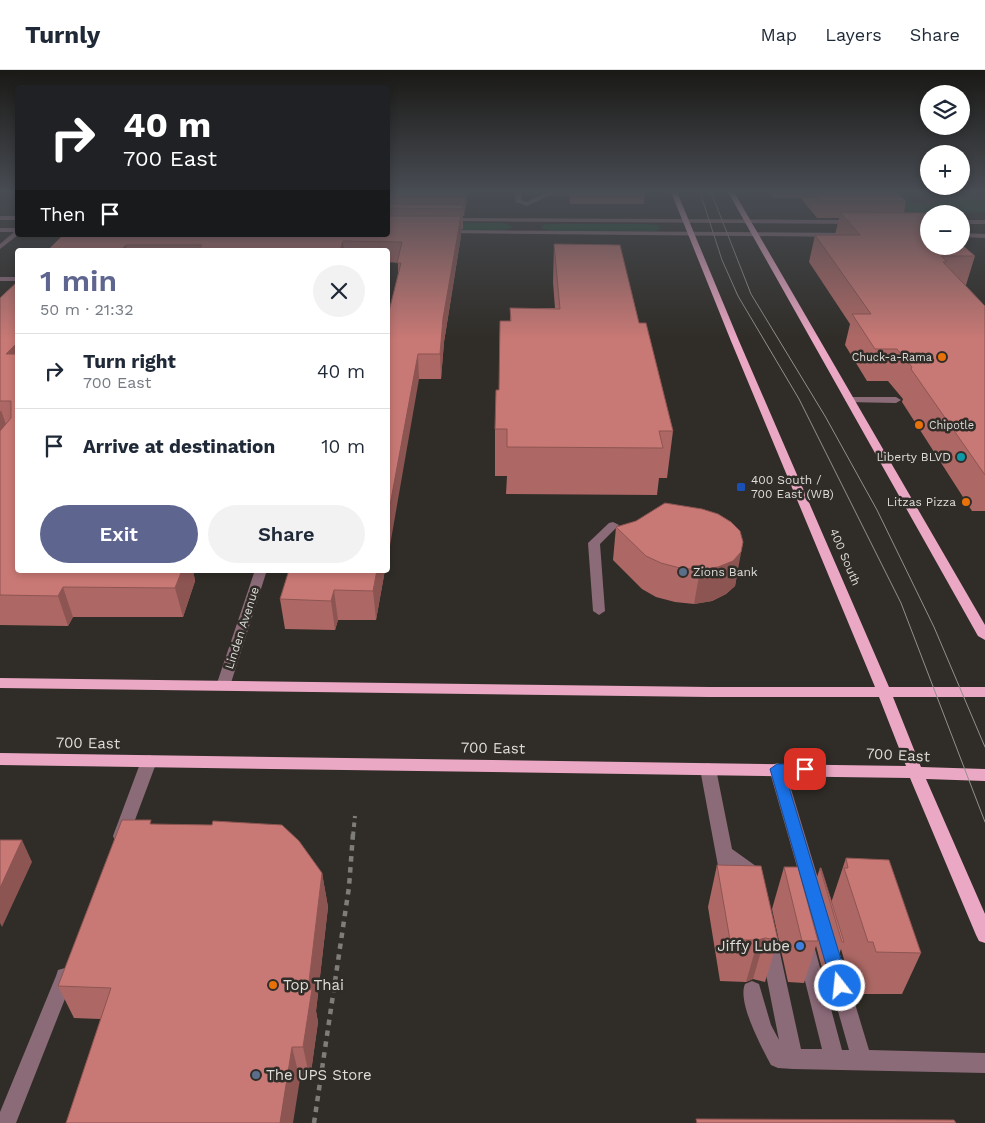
<!DOCTYPE html>
<meta charset="utf-8">
<style>
:root{--surface:#fff;--page:#f2f2f3;--text:#1f2937;--muted:#747a83;--line:#e0e1e3;--accent:#5e658f}
body{margin:0;font-family:"Work Sans",sans-serif;background:var(--page);color:var(--text);height:100vh;display:flex;flex-direction:column;font-size:19px;white-space:nowrap}
*{box-sizing:border-box;margin:0}
p{font-size:16px;color:var(--muted)}
.icon{flex:none;width:28px;height:28px;fill:none;stroke:currentColor;stroke-width:2;stroke-linecap:round;stroke-linejoin:round}
.map{position:relative;flex:1;overflow:hidden}
.sheet{position:absolute;left:15px;top:178px;width:375px;height:325px;display:flex;flex-direction:column;background:var(--surface);border-radius:5px;box-shadow:0 2px 8px #0003}
.sheet>*{flex:none}
.hud{position:absolute;left:15px;top:15px;width:375px;height:152px;border-radius:5px;box-shadow:0 2px 8px #0003;background:#202124;color:#fff;overflow:hidden}
.controls{position:absolute;left:920px;top:15px;display:grid;gap:10px}
.controls a{display:grid;place-items:center;width:50px;height:50px;border-radius:50%;background:var(--surface);box-shadow:0 2px 8px #0003;font-size:25px}
.pin{position:absolute;display:grid;place-items:center;width:42px;height:42px;color:#fff;margin:-21px;border-radius:10px;box-shadow:0 2px 8px #0006}
.me{position:absolute;width:55px;margin:-28px;rotate:344deg;stroke-linejoin:round;filter:drop-shadow(0 0 4px #0008)}
.turn{display:flex;align-items:center;gap:18px;height:105px;padding:0 25px;font-size:22px}
.turn .icon{width:65px;height:65px;stroke-width:2.5}
.turn b{display:block;font-size:35px;line-height:42px}
.then{display:flex;align-items:center;height:48px;padding:0 25px;background:#0003;gap:10px;font-size:19px}
.round{display:grid;place-items:center;flex:none;width:52px;height:52px;border-radius:26px;background:var(--page)}
.summary{display:flex;align-items:center;justify-content:space-between;height:85px;padding:0 25px}
h1{font-size:30px;font-weight:600;line-height:38px;color:var(--accent)}
.cta{display:flex;gap:10px;margin-top:auto;padding:10px 25px}
.cta a{flex:1;height:58px;border-radius:30px;background:var(--accent);color:#fff;font-size:20px;font-weight:600;line-height:58px;text-align:center}
.cta a+a{background:var(--page);color:var(--text)}
ul{padding:0;list-style:none}
li{display:flex;align-items:center;gap:15px;height:75px;padding:0 25px;border-top:1px solid var(--line)}
li div{flex:1}
li b{display:block;font-size:19px}
li em{font-style:normal}
header{display:flex;align-items:center;gap:30px;box-sizing:border-box;height:70px;padding:0 25px;background:var(--surface);border-bottom:1px solid var(--line)}
header strong{font-size:24px}
nav{display:flex;gap:28px;margin-inline-start:auto;font-size:18px}
.map>svg:first-child{display:block}
</style>
<header>
<strong>Turnly</strong>
<nav><a>Map</a><a>Layers</a><a>Share</a></nav>
</header>
<div class="map">
<svg width="985" height="1053" viewBox="0 0 985 1053">
<rect width="100%" height="100%" fill="#302d28"/>
<path fill="#1e4c2f" d="M887,122H902L914,134L937,135L942,128L915,124L916,122H977L985,129V142H907Z
M407,153H504L513,157L505,160H406Z
M545,154H648L658,155L661,159L655,161H550L541,158Z"/>
<g fill="none" stroke-linecap="round" stroke-linejoin="round">
<path stroke="#7f7d79" stroke-width="2" stroke-dasharray="2 2" stroke-linecap="butt" d="M980,122L985,126"/>
<path stroke="#7f7d79" stroke-width="4" stroke-dasharray="4.5 4.5" stroke-linecap="butt" d="M353,766L355,746"/>
<path stroke="#7f7d79" stroke-width="4.5" stroke-dasharray="5.5 5.5" stroke-linecap="butt" d="M314,1053L349,817L353,764"/>
<path fill="#8c6b79" fill-rule="evenodd" d="M515,122H521V130L527,132L547,122L589,123L586,125L548,126L527,136L516,132Z
M0,146H18V150H0Z
M447,148L855,150L858,152L855,154L445,151Z
M961,150H985V154H961Z
M0,158H18V165L0,179V174L14,162H0Z
M445,160L852,163L855,165L852,167L443,163L442,162Z
M961,163L985,164V168L961,167Z
M0,207H18V211H0Z
M850,327H896L901,330L896,333L847,332L845,330Z
M613,452L619,455L600,474L605,541L599,545L593,541L588,473L609,453Z
M255,500H267L230,616L228,619H218L216,616Z
M149,685L154,687L157,691L129,766L127,771L121,773L115,771L113,766L141,691L144,687Z
M708,693L713,695L716,699L732,779L760,799L763,808L760,813L754,815L748,813L746,807L736,800L739,812L736,817L730,819L724,817L721,812L700,699L703,695Z
M777,693L782,695L785,699L826,835L823,840L817,842L811,840L808,835L769,699L772,695Z
M769,866L775,868L778,874L801,979H822L797,879L800,873L806,871L812,873L815,879L842,980H849L821,881L824,875L830,873L836,875L839,881L869,980L985,983V1003L793,999L778,998L771,995C762,978 737,932 745,914L752,911L759,914L771,955L779,970L760,874L763,868Z
M65,898L72,900L74,906L16,1053H0V1042L56,906L58,900Z"/>
<path fill="#eba8c4" fill-rule="evenodd" d="M671,122H677L739,271L889,617H985V627H893L921,697L985,699V711L926,709L985,844V873L979,871L976,865L910,708L0,695V683L906,696L879,627H709L0,618V608L709,617H875L731,271Z
M728,122H734L985,555V570L978,566Z"/>
<path stroke="#93908c" stroke-width="1" d="M700,122L722,190L738,226L799,329L901,533L985,752
M711,122L751,224L825,346L877,440L934,557L985,677"/>
</g>
<path fill="#ad6865" d="M388,122H468L464,146H463V159H461V166L444,272L441,309H419L398,204V193L388,192V180H48L63,165H388Z
M569,122H645L644,134H570Z
M769,122H897L906,131L904,143L975,186L966,215H964L985,236V441H972L902,332L903,329L888,311H867L845,275L850,254L809,192L815,165H835L839,148H817L801,128H773Z
M554,174L639,253L673,361L667,408H659L657,425L506,424L507,406H495V359L510,251V238H555L553,212Z
M18,211V500H193L195,511L183,547H73L68,556L0,555V228Z
M616,457L737,505L735,516L726,524L712,531L694,534L675,532L656,527L642,519L613,490Z
M385,500L376,550H338L335,560L285,559L280,529Z
M152,754L322,803L328,837L316,941L318,952L310,1009H300L100,949L74,948L58,916Z
M846,788L921,883L902,924H859L856,914H851L841,879L828,913H826L816,876L804,913L788,912L772,839L784,797L808,834L820,798L832,833V830Z
M717,795L778,870L765,912L753,909L746,912L720,911L708,837Z"/>
<path fill="#8d5552" d="M465,122H468L464,146V127Z
M463,135V159L462,139Z
M461,146V166L444,272L441,309L440,284L443,248Z
M343,171L344,180H340Z
M126,175L127,180H121Z
M18,272V305L6,284Z
M418,284L419,309L388,487V446Z
M1,340L10,366L0,379V342Z
M743,472L735,516L726,524L712,531L694,534L700,500Z
M182,500H193L195,511L183,547L175,518Z
M377,500H385L376,550L373,521Z
M63,517L73,547L68,556L58,526Z
M334,520L338,550L335,560L331,531Z
M22,770L32,792L2,857L0,853V818Z
M322,803L328,837L316,941L318,952L310,1009L303,977L308,920Z
M765,868L753,909L746,912L758,870Z
M292,977L300,1009L293,1053H280Z"/>
<path fill="#c97975" stroke="#8d5552" d="M388,122H465L464,127H388Z
M813,122H897L906,131H821Z
M388,134L463,135L462,139L388,138Z
M840,142L929,143L930,144H929V176H961V174L975,186H941L947,192H943L985,236V405L911,299L912,297L897,279H875L852,244H871L815,165H860Z
M388,146H461L443,248L440,284H418L388,446V245L401,193H397L402,172L343,171L340,180H198L202,175H126L121,180H48L63,165H388Z
M554,174L620,175L639,253H646L673,361H659L663,378L507,377V359H495L496,320H499L500,251H511L510,238L560,239Z
M18,211V272L6,284H18V500H182L175,518L63,517L58,526L0,525V361L11,348V331H0V228Z
M665,433L702,439L718,444L731,452L740,461L743,472L741,482L733,491L718,497L700,500L680,498L661,493L646,486L616,457L636,451Z
M289,500H377L373,521L334,520L331,531L280,529Z
M122,750H151L150,754L212,755L213,751L282,755L299,771L322,803L308,920L312,919L303,977H292L280,1053H66L111,918L58,916Z
M0,770H22L0,818Z
M846,788L889,790L921,883L876,882L873,872H868L844,798H848Z
M717,795L761,796L778,870L765,868L758,870H730Z
M784,797H798L818,871H802Z
M820,798H821L844,872H842Z
M696,1049L954,1050L956,1053H697Z"/>
<linearGradient id="sky" x2="0" y2="1"><stop stop-color="#1a1916"/><stop offset="0.45" stop-color="#484c53"/><stop offset="1" stop-color="#484c53" stop-opacity="0"/></linearGradient>
<rect width="985" height="270" fill="url(#sky)"/>
<path fill="#1a73e8" stroke="#114b97" d="M777,694H805L812,699L805,705L785,704L849,916L846,921L840,923L834,921L832,916L770,699Z"/>
<g fill="#e8710a" stroke="#302d28" stroke-width="2">
<circle cx="942" cy="287" r="5"/>
<circle cx="919" cy="355" r="5"/>
<circle cx="966" cy="432" r="5"/>
<circle cx="273" cy="915" r="5"/>
</g>
<circle fill="#0f9aa8" stroke="#302d28" stroke-width="2" cx="961" cy="387" r="5"/>
<rect fill="#1a4fb4" stroke="#302d28" stroke-width="2" x="736" y="412" width="10" height="10" rx="2.5"/>
<g fill="#5c6f8a" stroke="#302d28" stroke-width="2">
<circle cx="683" cy="502" r="5"/>
<circle cx="256" cy="1005" r="5"/>
</g>
<circle fill="#3f7fe0" stroke="#302d28" stroke-width="2" cx="800" cy="876" r="5"/>
<g text-anchor="middle" stroke-width="5" stroke-linejoin="round" paint-order="stroke">
<g font-size="11" fill="#dfddda" stroke="#302d28" text-anchor="end">
<text x="932" y="291">Chuck-a-Rama</text>
<text x="929" y="359" text-anchor="start">Chipotle</text>
</g>
<g font-size="12" fill="#dfddda" stroke="#302d28" text-anchor="end">
<text x="951" y="391">Liberty BLVD</text>
<text x="751" y="414" text-anchor="start">400 South /<tspan x="751" dy="14">700 East (WB)</tspan></text>
<text x="956" y="436">Litzas Pizza</text>
<text x="693" y="506" text-anchor="start">Zions Bank</text>
</g>
<g font-size="12" fill="#dfddda" stroke="#302d28">
<text transform="translate(845 487) rotate(67)" y="4">400 South</text>
<text transform="translate(242 558) rotate(-72)" y="4">Linden Avenue</text>
</g>
<g font-size="15" fill="#dfddda" stroke="#302d28">
<text transform="translate(88 673) rotate(1)" y="5">700 East</text>
<text transform="translate(493 678) rotate(1)" y="5">700 East</text>
<text transform="translate(898 685) rotate(3)" y="5">700 East</text>
</g>
<g font-size="15" fill="#dfddda" stroke="#302d28" text-anchor="start">
<text x="790" y="881" text-anchor="end">Jiffy Lube</text>
<text x="283" y="920">Top Thai</text>
<text x="266" y="1010">The UPS Store</text>
</g>
</g>
</svg>
<div class="controls">
<a><svg class="icon" aria-label="layers" viewBox="0 0 24 24"><path d="M12 4l9 5-9 5-9-5zM3 14l9 5 9-5"/></svg></a>
<a>+</a>
<a>−</a>
</div>
<div class="pin" style="left:805px;top:699px;background:#d93025"><svg class="icon" aria-label="arrive" viewBox="0 0 24 24"><path d="M6 21V4h12l-3 4 3 4H6"/></svg></div>
<svg class="me" style="left:840px;top:916px" viewBox="-20 -20 40 40"><circle r="17" fill="#1a73e8" stroke="#fff" stroke-width="3"/><path d="M0-11L8 9 0 5-8 9z" fill="#fff"/></svg>
<div class="hud">
<div class="turn"><svg class="icon" aria-label="right" viewBox="0 0 24 24"><path d="M7 20v-9h11M14 6l5 5-5 5"/></svg><div><b>40 m</b>700 East</div></div>
<div class="then">Then<svg class="icon" aria-label="arrive" viewBox="0 0 24 24"><path d="M6 21V4h12l-3 4 3 4H6"/></svg></div>
</div>
<section class="sheet">
<div class="summary"><div><h1>1 min</h1><p>50 m · 21:32</p></div><a class="round"><svg class="icon" aria-label="close" viewBox="0 0 24 24"><path d="M6 6l12 12M18 6L6 18"/></svg></a></div>
<ul>
<li><svg class="icon" aria-label="right" viewBox="0 0 24 24"><path d="M7 20v-9h11M14 6l5 5-5 5"/></svg><div><b>Turn right</b><p>700 East</p></div><em>40 m</em></li>
<li><svg class="icon" aria-label="arrive" viewBox="0 0 24 24"><path d="M6 21V4h12l-3 4 3 4H6"/></svg><div><b>Arrive at destination</b></div><em>10 m</em></li>
</ul>
<div class="cta"><a>Exit</a><a>Share</a></div>
</section>
</div>
